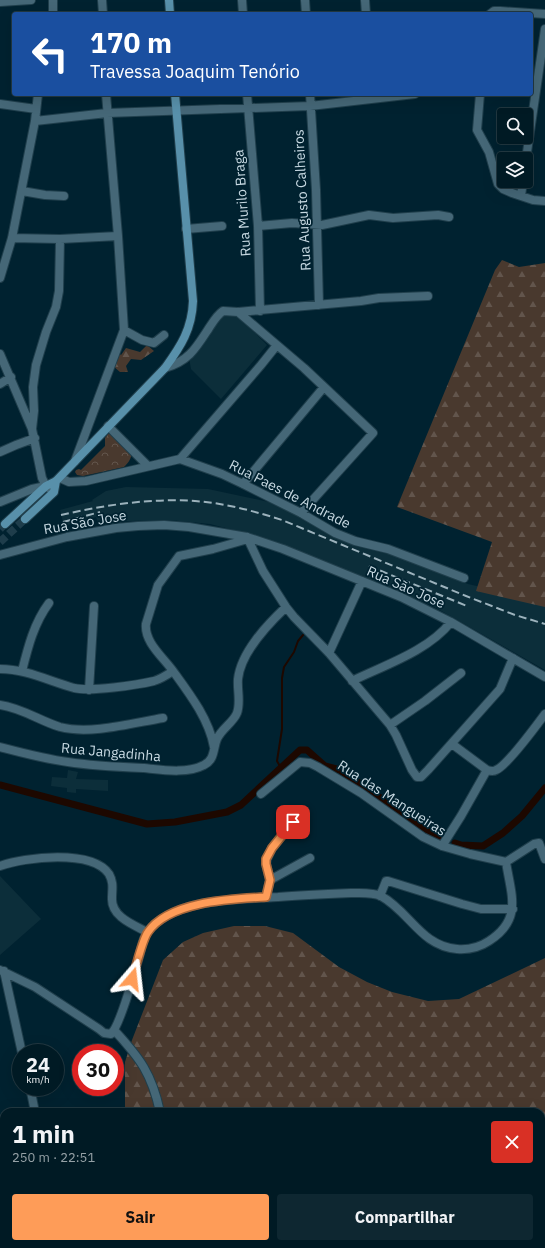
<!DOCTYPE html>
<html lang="pt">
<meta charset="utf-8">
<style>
:root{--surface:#001a24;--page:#0e2731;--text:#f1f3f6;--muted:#95a1a6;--line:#223841;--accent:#fe9c58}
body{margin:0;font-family:"IBM Plex Sans",sans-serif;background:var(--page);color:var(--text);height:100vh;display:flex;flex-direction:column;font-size:15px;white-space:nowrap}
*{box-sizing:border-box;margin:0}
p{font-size:13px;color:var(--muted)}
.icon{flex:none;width:22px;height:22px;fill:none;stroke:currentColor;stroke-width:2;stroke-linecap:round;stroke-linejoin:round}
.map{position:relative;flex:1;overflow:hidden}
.sheet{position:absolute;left:0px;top:1108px;width:545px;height:140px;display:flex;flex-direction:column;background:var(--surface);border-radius:12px 12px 0 0;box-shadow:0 4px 16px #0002,0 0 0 1px var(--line)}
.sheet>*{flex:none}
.banner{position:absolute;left:12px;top:12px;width:521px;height:84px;border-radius:4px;box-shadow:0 4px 16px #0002,0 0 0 1px var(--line);background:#1a4fa0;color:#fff;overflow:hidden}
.fabs{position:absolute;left:497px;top:108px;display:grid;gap:8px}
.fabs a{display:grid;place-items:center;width:36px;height:36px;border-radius:4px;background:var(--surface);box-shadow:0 4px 16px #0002,0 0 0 1px var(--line);font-size:20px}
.speed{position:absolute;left:12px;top:1044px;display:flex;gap:8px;font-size:20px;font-weight:700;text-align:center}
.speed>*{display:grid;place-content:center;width:52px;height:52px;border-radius:50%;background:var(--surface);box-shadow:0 4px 16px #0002,0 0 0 1px var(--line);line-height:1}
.speed small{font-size:10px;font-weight:400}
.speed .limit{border:6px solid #d22;background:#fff;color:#111}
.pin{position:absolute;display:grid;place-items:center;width:34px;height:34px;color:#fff;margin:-17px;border-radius:8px;box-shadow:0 2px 6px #0006}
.me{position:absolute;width:44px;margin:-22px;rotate:17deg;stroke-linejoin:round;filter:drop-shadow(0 0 3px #0008)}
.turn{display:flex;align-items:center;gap:14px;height:84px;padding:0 12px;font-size:18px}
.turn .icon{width:52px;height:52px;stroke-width:2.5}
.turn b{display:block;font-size:28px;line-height:34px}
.round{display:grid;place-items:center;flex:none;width:42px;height:42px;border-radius:4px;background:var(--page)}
.overview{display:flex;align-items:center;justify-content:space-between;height:68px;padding:0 12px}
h1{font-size:24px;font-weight:700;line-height:30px}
.button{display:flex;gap:8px;margin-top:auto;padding:8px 12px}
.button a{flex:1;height:46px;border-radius:4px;background:var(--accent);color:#111;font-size:16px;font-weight:700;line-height:46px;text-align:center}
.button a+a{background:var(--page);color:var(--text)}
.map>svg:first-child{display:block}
</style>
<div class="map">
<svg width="545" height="1248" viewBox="0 0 545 1248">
<defs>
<pattern id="forest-firs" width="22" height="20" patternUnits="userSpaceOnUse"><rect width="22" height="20" fill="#49392e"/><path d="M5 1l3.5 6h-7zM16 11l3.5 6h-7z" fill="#62554c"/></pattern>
<pattern id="park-crowns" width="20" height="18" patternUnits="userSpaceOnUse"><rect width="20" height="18" fill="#49392e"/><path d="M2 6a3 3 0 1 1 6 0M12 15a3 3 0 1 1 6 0" fill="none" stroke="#62554c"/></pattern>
</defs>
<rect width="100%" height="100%" fill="#002230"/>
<path fill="#0c2e3a" d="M234,312L267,345L221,399L191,369L189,358L224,316Z
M126,487L208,489L278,504L356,546L375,548L468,584L545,602V670L429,604L283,545L253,535L210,524L169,520L130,521L99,525L96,517L64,526L60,510L93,501L92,500L106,491Z
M68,770L78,772L76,779L108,780V791L76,789V793L67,792V788L51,786L52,777L67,778Z
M0,876L41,919L0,955Z"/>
<path fill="url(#forest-firs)" d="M502,260L519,267L545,263V607L476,591L492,542L397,507L495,270Z
M147,345L154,351L141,360L131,359L126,366L128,372H120L113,366L118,352L121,355L126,348L140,352Z
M234,926H265L293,933L339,967L367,982L392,992L428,1001L459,999L545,958V1248H126V1244H541V1112H125V1062L132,1040L163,960L183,942L203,933Z"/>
<path fill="url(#park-crowns)" d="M108,434H111L132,452C131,459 129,462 124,467L83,476L77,475L75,472L76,470L79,469L81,470L105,446V438Z"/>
<path fill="#1d0800" d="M180,1244H353L354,1248H182Z"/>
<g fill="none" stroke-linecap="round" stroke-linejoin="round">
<path stroke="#1d0800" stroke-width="2" d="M281,768L277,761L282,729V678L284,667L294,652L298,641L303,635"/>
<path stroke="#1d0800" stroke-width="7" d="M0,785L147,824L175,822L227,812L241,805L300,750H307L325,766L340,770L418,824L439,838L444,840
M455,843L461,845L483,846L503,833L522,816L545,788"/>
<path stroke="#1e3d4b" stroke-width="8" stroke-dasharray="8 4" stroke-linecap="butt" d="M0,529L5,524
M0,542L25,519"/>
<g stroke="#203f4c" stroke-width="10">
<path id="minor" d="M53,0V14
M102,0L103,14
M242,0L243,14
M305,0L306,14
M365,0L366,14
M0,2L31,0
M490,14L494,11H500L545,14
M247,94L258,226L260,311
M310,94L316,190L319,305
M480,94L477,130L489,152L498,184L503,189L512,193L533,200L545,201
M0,104L36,109
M35,121L107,113L310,106L415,94
M526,159L545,29
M22,191L45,195L64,196
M521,196L523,181
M258,226L292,223L322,225L369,215L393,218L438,215L449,217
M186,229L222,226
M12,238L60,239L118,236
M0,278L12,238L35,121L38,94
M238,312L304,368L373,433L301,513
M124,330L142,340L154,343L164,335
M0,354L32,429L42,478L46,486L51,490
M165,368C189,361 196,348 209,328C213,322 217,315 223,311L238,312L361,301L379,298L428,296
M0,384L11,377
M108,426L148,466
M32,429L34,411L33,387L36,365L46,332L56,307L59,291L60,239
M0,452L16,445L35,438
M180,459L261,365L277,345
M75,461L124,330L118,236L106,94
M60,478L69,482L86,481L180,459L222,474L243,484L301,513L335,533L355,541L388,549L464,578
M243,484L324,387
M247,537L263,571L286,607L294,617L329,653L390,725L396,735L412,770L417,777H421L428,770L500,689L513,658
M0,555L67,537L116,528L138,526L164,525L189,527L247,537L283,549L401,597L451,622L545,677
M329,653L362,581
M0,669C26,669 49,681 74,688C90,692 137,685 154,681C161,679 167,675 173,671
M22,671C28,647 34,623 49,603
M352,681C385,665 428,651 451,622
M89,690L94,606
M0,705C22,708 40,721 60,727C90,735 133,723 163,718
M390,725L425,701L461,673
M452,744L487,770C490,771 493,772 496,770C507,766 536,726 545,714
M0,747C23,753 45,759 68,762C93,766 119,767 144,768C163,770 187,774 204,765C215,760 213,748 217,739C222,728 233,723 237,713C241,702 237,690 238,679C241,652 267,625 286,607
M214,747C209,719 189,693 173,671C163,657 144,642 146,624L158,585L179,556L213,549L248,539
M261,794L300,762L310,763L318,767L361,793L423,837L442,846L470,854L506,862L534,844L539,843L545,859
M442,846L461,816L487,770
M0,866C25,857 92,849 109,874C114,883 112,889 112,898C111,917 134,925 147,932
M270,880L310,858
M380,896L386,881H388L462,904L481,909H513
M266,897L270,880L266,864L267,859L272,848L293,822
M0,970L35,987L99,1029L104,1033L111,1034C120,1026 135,971 139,957C141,949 143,937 148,931C176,898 238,899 278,897C302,895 326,894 351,893C360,893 373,892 381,896C410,912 421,946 457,949C469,950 480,947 489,941C523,919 511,895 506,862
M4,971L22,1053
M114,1030C140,1058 152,1074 160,1112
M30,1087L35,1112
M0,1194L4,1195
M0,1244L4,1238
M386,1244L390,1248
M42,1248L43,1244"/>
</g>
<g stroke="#203f4c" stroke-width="10">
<path id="tertiary" d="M0,502L32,489L46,486"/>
</g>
<g stroke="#203f4c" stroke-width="10">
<path id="secondary" d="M169,0L170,14
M25,519L54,492L56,481
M5,524L46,486L56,481L165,368C181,346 192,329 193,301L175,94"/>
</g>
<use href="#minor" stroke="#456777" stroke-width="8"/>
<use href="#tertiary" stroke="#456777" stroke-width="8"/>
<use href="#secondary" stroke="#5890aa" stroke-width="8"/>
<path stroke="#9cb2bc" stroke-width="2" stroke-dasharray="8 4" stroke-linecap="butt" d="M61,515C105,505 150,498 195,501C224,503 254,511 282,520L466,596L515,615L545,624
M63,522L100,512
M369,566L467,606"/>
</g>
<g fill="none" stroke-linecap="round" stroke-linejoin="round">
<g stroke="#a56539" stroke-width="10">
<path id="route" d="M132,979C136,968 142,940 148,932C169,901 232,899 266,897L270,880L266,864V859L272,848L293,822"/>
</g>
<use href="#route" stroke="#fe9c58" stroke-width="7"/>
</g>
<g text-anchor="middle" stroke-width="3.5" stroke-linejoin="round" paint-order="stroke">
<g font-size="14" fill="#c7d9e2" stroke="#002230">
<text transform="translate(302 200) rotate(-93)" y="5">Rua Augusto Calheiros</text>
<text transform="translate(242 203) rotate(-94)" y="5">Rua Murilo Braga</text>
<text transform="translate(290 494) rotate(27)" y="5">Rua Paes de Andrade</text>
<text transform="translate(85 522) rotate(-10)" y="5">Rua São Jose</text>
<text transform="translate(406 587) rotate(24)" y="5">Rua São Jose</text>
<text transform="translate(111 752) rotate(5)" y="5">Rua Jangadinha</text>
<text transform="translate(392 798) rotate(33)" y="5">Rua das Mangueiras</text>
</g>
</g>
</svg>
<div class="fabs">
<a><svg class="icon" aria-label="search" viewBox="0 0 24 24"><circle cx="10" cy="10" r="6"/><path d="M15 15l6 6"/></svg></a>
<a><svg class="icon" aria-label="layers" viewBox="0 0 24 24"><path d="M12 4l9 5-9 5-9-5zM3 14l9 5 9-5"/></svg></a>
</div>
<div class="speed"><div>24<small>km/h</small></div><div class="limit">30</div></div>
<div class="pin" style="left:293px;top:822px;background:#d93025"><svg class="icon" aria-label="arrive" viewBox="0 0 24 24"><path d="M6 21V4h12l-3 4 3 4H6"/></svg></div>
<svg class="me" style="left:132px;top:979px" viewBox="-20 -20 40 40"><path d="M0-17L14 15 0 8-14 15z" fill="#fe9c58" stroke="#fff" stroke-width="4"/></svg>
<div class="banner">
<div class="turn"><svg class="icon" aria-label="left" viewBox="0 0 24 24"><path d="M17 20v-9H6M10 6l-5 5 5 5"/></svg><div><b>170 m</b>Travessa Joaquim Tenório</div></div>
</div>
<section class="sheet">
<div class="overview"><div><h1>1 min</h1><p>250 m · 22:51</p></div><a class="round" style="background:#d93025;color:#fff"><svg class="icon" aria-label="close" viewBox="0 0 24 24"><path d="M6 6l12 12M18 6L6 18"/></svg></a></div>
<div class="button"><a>Sair</a><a>Compartilhar</a></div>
</section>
</div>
